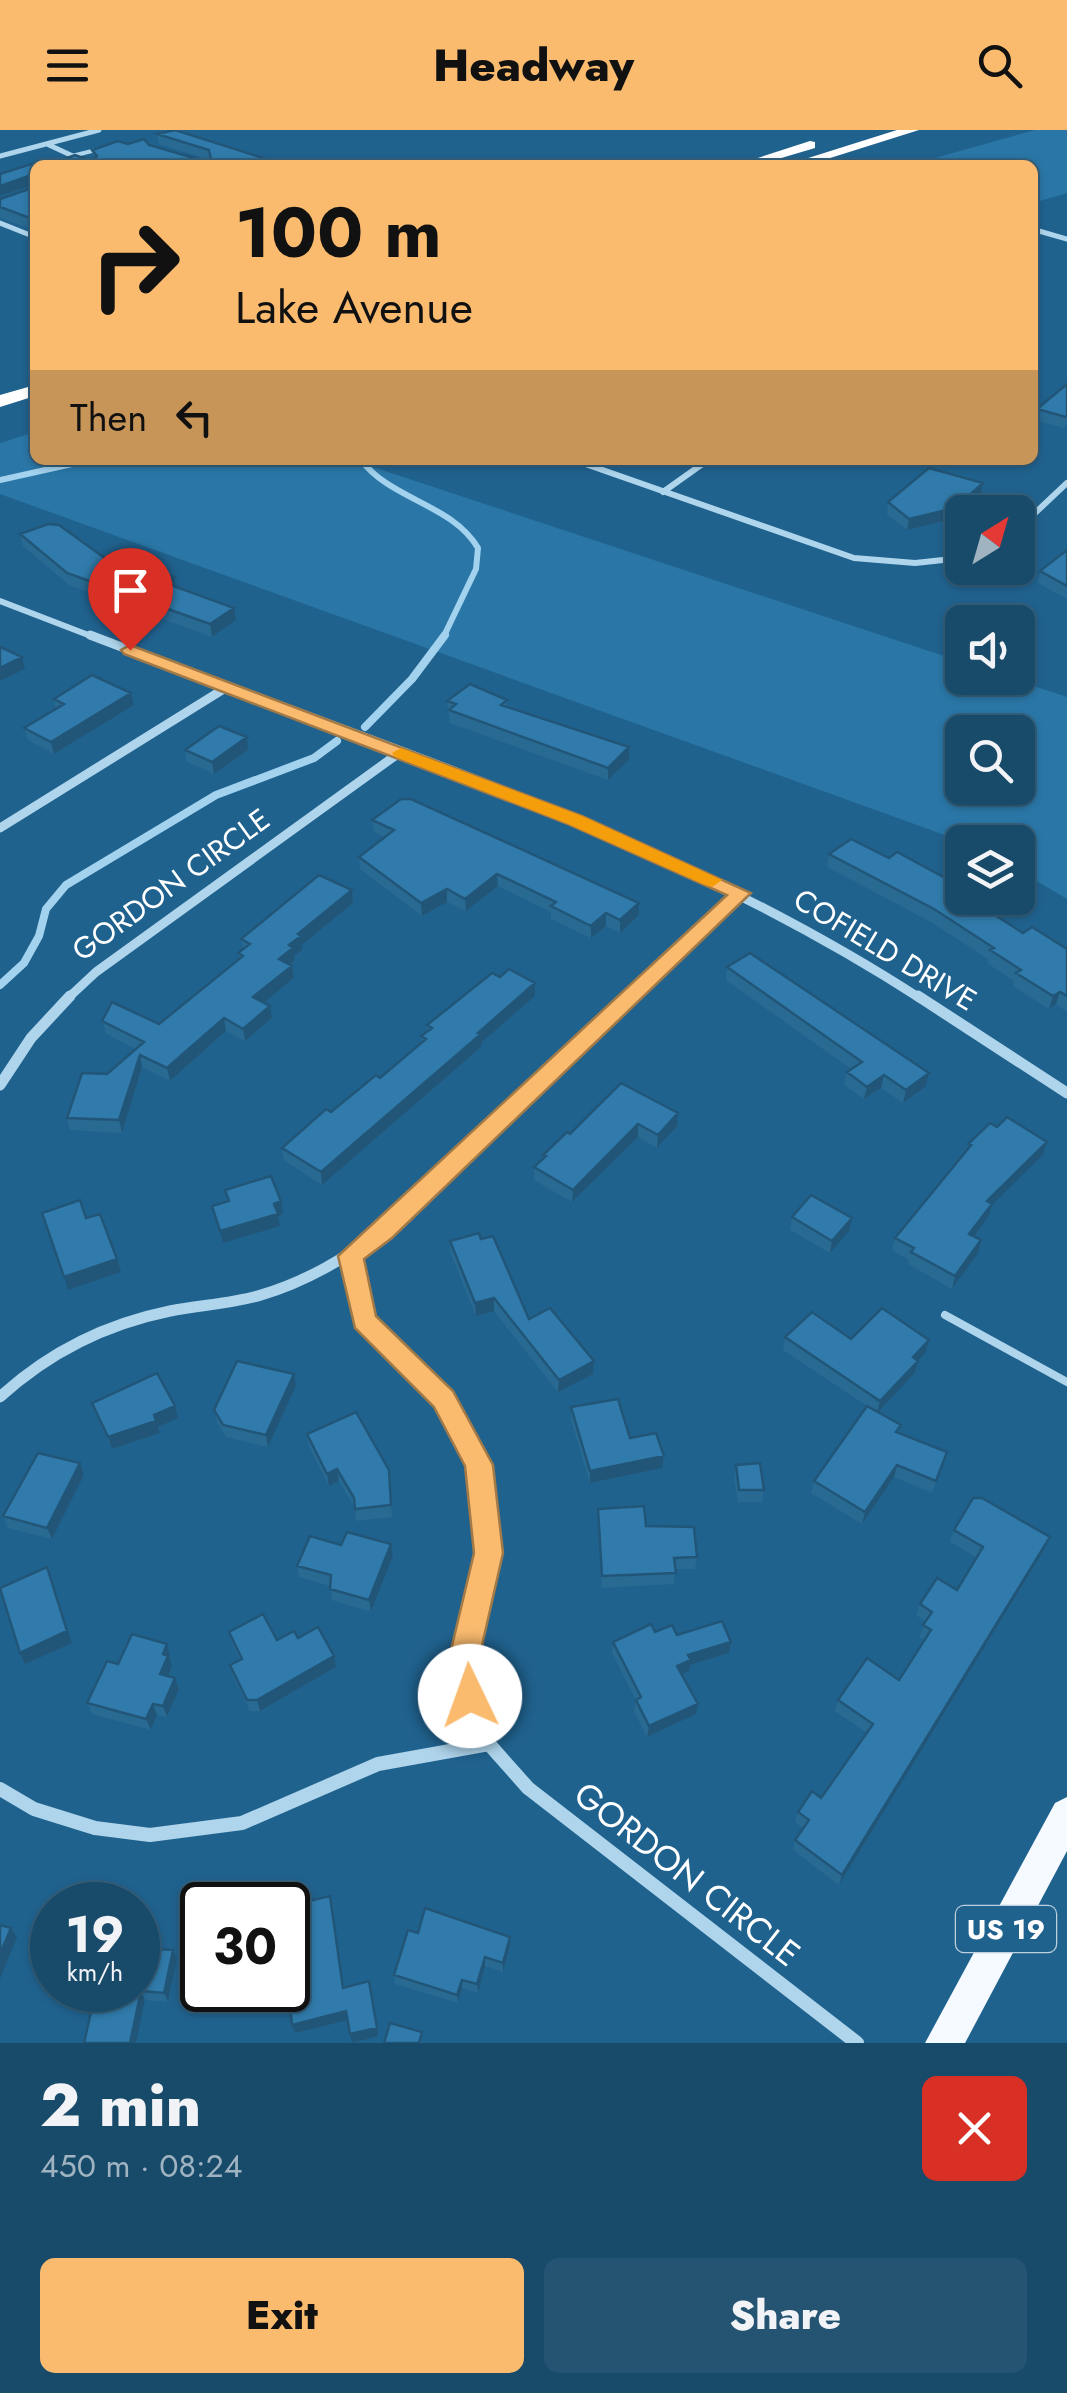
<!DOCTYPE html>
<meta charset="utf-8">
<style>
:root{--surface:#184a6a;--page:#255472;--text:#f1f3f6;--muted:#9fb3c1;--line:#36627e;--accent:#fabb6f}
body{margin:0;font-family:Jost,sans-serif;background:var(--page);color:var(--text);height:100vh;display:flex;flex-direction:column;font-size:38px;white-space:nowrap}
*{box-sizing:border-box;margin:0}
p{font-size:32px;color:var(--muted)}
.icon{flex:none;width:55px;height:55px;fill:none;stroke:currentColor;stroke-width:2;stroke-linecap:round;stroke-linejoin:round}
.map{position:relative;height:1913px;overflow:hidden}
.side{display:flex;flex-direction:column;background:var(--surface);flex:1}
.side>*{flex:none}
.guide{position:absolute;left:30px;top:30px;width:1008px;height:305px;border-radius:15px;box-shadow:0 2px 8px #0004,0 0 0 2px var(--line);background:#fabb6f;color:#111;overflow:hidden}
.needle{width:65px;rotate:37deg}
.tools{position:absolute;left:945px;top:365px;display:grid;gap:20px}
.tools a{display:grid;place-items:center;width:90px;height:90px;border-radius:15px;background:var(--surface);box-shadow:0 2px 8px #0004,0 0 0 2px var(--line);font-size:50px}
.speed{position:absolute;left:30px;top:1752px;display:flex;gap:20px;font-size:50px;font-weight:700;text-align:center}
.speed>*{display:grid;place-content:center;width:130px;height:130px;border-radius:50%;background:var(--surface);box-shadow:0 2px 8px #0004,0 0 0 2px var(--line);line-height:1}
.speed small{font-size:25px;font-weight:400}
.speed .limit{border:5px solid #111;border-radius:15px;background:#fff;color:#111}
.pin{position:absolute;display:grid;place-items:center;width:85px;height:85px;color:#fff;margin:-102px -42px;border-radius:50% 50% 50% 0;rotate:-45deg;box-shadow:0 0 10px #0007}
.pin .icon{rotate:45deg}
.me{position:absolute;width:110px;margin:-55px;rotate:357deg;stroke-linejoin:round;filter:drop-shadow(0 0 8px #0008)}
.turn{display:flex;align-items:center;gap:35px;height:210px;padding:0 40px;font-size:45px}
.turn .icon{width:130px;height:130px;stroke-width:2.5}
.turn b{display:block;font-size:70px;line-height:85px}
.then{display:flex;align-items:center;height:95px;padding:0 40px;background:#0003;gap:20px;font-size:38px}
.round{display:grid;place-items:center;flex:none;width:105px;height:105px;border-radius:15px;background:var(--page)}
.overview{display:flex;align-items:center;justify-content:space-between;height:170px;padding:0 40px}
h1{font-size:60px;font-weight:800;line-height:75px}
.action{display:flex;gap:20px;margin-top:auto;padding:20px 40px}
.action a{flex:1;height:115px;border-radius:15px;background:var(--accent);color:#111;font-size:40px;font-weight:800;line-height:115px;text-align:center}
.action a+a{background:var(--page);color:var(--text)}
header{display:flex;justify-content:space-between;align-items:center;height:130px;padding:0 40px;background:var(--accent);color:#111;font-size:45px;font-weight:800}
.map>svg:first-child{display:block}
</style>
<header><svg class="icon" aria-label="menu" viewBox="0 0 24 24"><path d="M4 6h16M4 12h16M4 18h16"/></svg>Headway<svg class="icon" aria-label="search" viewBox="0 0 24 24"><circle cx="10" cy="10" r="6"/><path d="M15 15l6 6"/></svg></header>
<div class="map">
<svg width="1067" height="1913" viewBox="0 0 1067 1913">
<rect width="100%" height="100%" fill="#20628e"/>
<path fill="#2a76a6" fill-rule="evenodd" d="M1035,0H1067V63L1033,73L1032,35H910Z
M35,302V330H384L373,337L962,532V548H1009L1067,567V769L1018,740V712H964L0,364V313ZM962,602H1018V658H962Z"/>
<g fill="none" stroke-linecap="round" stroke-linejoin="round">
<path stroke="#a2d2ee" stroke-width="6" d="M361,330C391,370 452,374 478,418L476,439L443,508
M0,350L90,330"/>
<path stroke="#a2d2ee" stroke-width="8" d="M365,597L412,549L445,505
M0,855L24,833L39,806L46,779L66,755L216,665L314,628L337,611"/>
<path stroke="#afd5ec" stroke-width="4" d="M72,26L100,19"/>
<path stroke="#afd5ec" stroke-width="8" d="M945,1185L1067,1252"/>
<path stroke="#afd5ec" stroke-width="5" d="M47,14L92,35
M0,26L99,0
M0,93L35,107
M1032,99L1067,109"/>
<path stroke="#afd5ec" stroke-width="6" d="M574,330L854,428L915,433L962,428
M663,362L708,330
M1018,399L1067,353
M0,471L96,508"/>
<path stroke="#afd5ec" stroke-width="9" d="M90,505C372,613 667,704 921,869
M0,698L227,557
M67,869L96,842L399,623
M629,869L741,763"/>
<path stroke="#afd5ec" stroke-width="11" d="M918,866L1067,963
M0,955L31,908L70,866
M351,1126L364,1191L444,1269L476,1329
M0,1267C48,1223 106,1194 170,1181C200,1175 231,1174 261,1165C306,1152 345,1128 383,1101L632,866"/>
<path stroke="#afd5ec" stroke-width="14" d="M474,1326L479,1335L489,1423L466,1520L470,1566L489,1614L528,1658L857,1913
M0,1659L34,1679L95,1698L150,1705L242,1693L378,1634L489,1614"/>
<path fill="#f4faff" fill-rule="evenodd" d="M1067,1667V1721L965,1913H925L1055,1673Z"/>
<path fill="#fff" fill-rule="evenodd" d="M897,0H919L808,35H786Z
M810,11L815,12V18L758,35H736Z
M35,255V266L0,277V265Z"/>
</g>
<path fill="#296a93" d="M175,0L285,35H35V56L33,55L0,66V44L47,29L56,32L75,25L92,31L94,29L92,20L118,11L128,14L144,9L149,15L204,31L210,30L159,14L157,4Z
M35,57V100L0,88V69Z
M1067,254V294L1063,298L1035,290L1037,279Z
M983,353L981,365L952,389L907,400L887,384L888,372Z
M20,404L120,439L174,447L176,457L236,490L212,507L69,455L23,416Z
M1067,420V469L1038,453L1040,441Z
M54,569L134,575L54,624L28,610L24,598L56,579Z
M507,570V577L629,617V630L608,650L450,593L447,571Z
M185,620H248L214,644L187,632Z
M372,690L639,785L620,803L606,796L591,808L551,789V782L498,756L466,781L447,772L422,786L360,739L359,727L384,707L374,702Z
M829,724L976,773L1023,803L1067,819V882L1056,874L1049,879L1013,856L1014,851L987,833L988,829L931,792L827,737Z
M352,760L353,773L302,815L303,819L294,826L295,830L290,834L292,836L294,848L264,872L272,888L245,911L226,901L170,951L142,937L122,1003L70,1000L67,988L136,919L106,904L102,891L159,894L239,829L238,823L243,819L241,809Z
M727,837L929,943L926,956L903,973L881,958L864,969L844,955L847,942L851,939L726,850Z
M535,866L481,913V917L322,1055L284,1030L282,1018L380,948L422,913L421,906L427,902V895Z
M678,983L677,996L657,1018L638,1007L572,1072L534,1050V1037L543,1029V1025L570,1004Z
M997,997L1047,1012L1043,1025L992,1075L989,1086L974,1106L978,1123L952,1159L908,1134L909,1130L892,1120L895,1108L966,1021L968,1014Z
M792,1087L852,1088L849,1101L830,1123L790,1100Z
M481,1109L529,1189L594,1231L593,1244L558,1262L494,1181L476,1186L451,1124L450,1111Z
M785,1207L929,1210L926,1222L918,1231L915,1243L878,1282L901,1295L898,1303L947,1322L932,1363L894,1347L862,1394L811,1363L814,1351L867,1276L783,1220Z
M296,1256L268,1317L226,1307L217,1292L214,1280Z
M92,1273L178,1288L158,1297L160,1303L112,1319L96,1285Z
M571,1277L664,1326L662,1338L590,1353L571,1290Z
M307,1304L389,1340L392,1387L356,1391L355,1378L339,1351L329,1356L309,1316Z
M80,1333L84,1345L52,1409L8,1398L3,1386Z
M736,1335L764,1360L762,1372H738L734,1347Z
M598,1379L646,1396L697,1427L695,1439H675L674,1454L602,1458Z
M954,1400L1045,1418L839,1755L793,1720L795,1710L803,1698L795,1692L798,1682L821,1668L867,1603L835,1581L838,1570L899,1550L925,1510L919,1507L926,1492L916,1485L920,1474L957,1460L976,1427L950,1412Z
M391,1414L393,1426L371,1482L332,1470L330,1456L299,1447L297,1436L341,1415Z
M229,1502L277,1510L298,1508L334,1526L336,1537L260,1581H250L233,1546L230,1535L240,1530L232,1513Z
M655,1502L677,1505L729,1523L690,1535L689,1541L682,1544L696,1584L647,1607L634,1581L636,1570L612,1523L613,1512Z
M167,1514L172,1537L168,1546L179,1559L167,1587L157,1585L151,1600L92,1584L87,1573L118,1534Z
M418,1803L510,1816L503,1842L485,1836L478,1863L462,1858L458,1873L395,1854L394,1845Z
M177,1829L168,1872L145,1870L92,1881L82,1880L77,1872Z"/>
<path fill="#225678" d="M31,45L33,55L0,66V56Z
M983,353L981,365L952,389L907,400L909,389Z
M174,447L176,459L165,453Z
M234,478L236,490L212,507L210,494Z
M22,527L25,539L0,551V538Z
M131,563L134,575L54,624L51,612Z
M247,607L248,620L214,644L212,632Z
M629,617V630L608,650V638Z
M497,744L498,756L466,781L465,769Z
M447,759V772L422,786L421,773Z
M352,760L353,773L302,815L303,819L294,826L295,830L281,841L279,829L298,804Z
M639,773V785L620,803V790Z
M606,783V796L591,808V796Z
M292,836L294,848L255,880L253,867Z
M535,853V866L481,913V917L322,1055L321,1042Z
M1060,862L1056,874L1049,879L1053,866Z
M270,876L272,888L245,911L243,899Z
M224,888L226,901L170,951L167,938Z
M140,925L142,937L122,1003L119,990Z
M929,943L926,956L903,973L906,960Z
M884,945L881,958L864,969L867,957Z
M678,983L677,996L657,1018L658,1005Z
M638,994V1007L572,1072L573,1060Z
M1047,1012L1043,1025L992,1075L989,1086L966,1117L969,1104L987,1071Z
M281,1071L283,1084L278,1086L280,1096L223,1113L220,1101Z
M852,1088L849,1101L830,1123L832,1111Z
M981,1110L978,1123L952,1159L955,1146Z
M117,1129L121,1142L68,1160L64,1147Z
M494,1168V1181L476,1186L475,1173Z
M929,1210L926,1222L910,1240L913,1227Z
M594,1231L593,1244L558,1262L559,1250Z
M918,1231L915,1243L877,1283L880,1271Z
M294,1244L296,1256L268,1317L266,1305Z
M175,1276L178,1288L158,1297L160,1303L112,1319L108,1307Z
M664,1326L662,1338L590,1353V1341Z
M80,1333L84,1345L52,1409L47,1398Z
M897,1335L894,1347L862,1394L865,1382Z
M337,1339L339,1351L329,1356L327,1344Z
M1050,1407L1045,1418L839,1755L842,1745Z
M391,1414L393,1426L371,1482L369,1470Z
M47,1437L72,1513L25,1534L20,1523Z
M731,1512L729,1523L690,1535L689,1541L676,1547L677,1536L688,1525Z
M167,1514L172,1537L164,1555L160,1544L163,1524Z
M334,1526L336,1537L260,1581L257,1570Z
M175,1548L179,1559L167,1587L163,1576Z
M153,1574L157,1585L151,1600L146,1589Z
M698,1574L696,1584L647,1607L649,1596Z
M11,1798L17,1807L0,1849V1824Z
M510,1807V1816L503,1842V1833Z
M173,1820L177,1829L168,1872L164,1863Z
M485,1827V1836L478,1863L477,1854Z
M462,1850V1858L458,1873L457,1865Z
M369,1851L378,1906L352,1913L350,1904Z
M288,1857L291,1866L263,1872L260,1864L275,1860H288Z
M141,1861L145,1870L136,1913H130Z
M346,1881L348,1890L295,1903L292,1895Z"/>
<path fill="#307bab" stroke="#225678" stroke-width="2.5" d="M175,0L285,35H35V47L31,45L0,56V44L47,29L56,32L75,25L92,31L97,26L92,20L118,11L128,14L144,9L149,15L204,31L211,29L209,20L157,4Z
M35,57V90L0,77V69Z
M1067,254V286L1066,287L1037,279Z
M929,338L983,353L955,378L909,389L888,372Z
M48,394L59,395L120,439L132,432L174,447L165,453L234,478L210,494L67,443L20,404Z
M1067,420V456L1040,441Z
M0,517L22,527L0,538Z
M92,545L131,563L51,612L24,598L64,574L54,569Z
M470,554L507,570L501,575L629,617L608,638L449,580L456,574L447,571Z
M219,596L247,607L212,632L185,620Z
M401,669H411L639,773L620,790L606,783L591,796L551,776L556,772L497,744L465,769L447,759L421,773L359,727L394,700L372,690Z
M851,709L889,728L897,722L962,757V768H975L972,770L1023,803L1032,797L1067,819V866L1060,862L1053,866L1016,843L1021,840L990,820L994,818L934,779L829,724Z
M319,745L352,760L298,804L301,806L289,815L293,818L279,829L292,836L253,867L270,876L243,899L224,888L167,938L140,925L119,990L67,988L82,943L107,944L144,912L102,891L112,872L159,894L243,826L238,823L250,814L241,809Z
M750,823L929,943L906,960L884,945L867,957L847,942L862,932L727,837Z
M509,839L535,853L478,903L481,904L321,1042L282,1018L326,979L331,982L376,945L380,948L426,909L421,906L432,898L427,895L492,843L500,847Z
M621,953L678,983L658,1005L638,994L573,1060L534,1037L546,1026L543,1025L567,1002L570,1004Z
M1007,987L1047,1012L987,1071L992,1074L969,1104L981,1110L955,1146L911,1122L914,1118L895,1108L971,1015L968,1014L990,993L997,997Z
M271,1046L281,1071L274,1074L278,1084L220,1101L212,1076L229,1071L225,1060Z
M811,1065L852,1088L832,1111L792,1087Z
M80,1070L86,1088L100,1084L117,1129L64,1147L42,1083Z
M479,1103L481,1109L493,1106L529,1189L550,1178L594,1231L559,1250L494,1168L475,1173L450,1111Z
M882,1178L929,1210L913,1227L918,1231L880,1271L785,1207L812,1182L851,1209Z
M237,1231L294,1244L266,1305L223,1295L214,1280Z
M157,1243L175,1276L154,1285L156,1291L108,1307L92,1273Z
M618,1269L630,1308L656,1303L664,1326L590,1341L571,1277Z
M867,1276L901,1295L896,1302L947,1322L936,1351L897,1335L865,1382L814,1351Z
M356,1282L389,1340L391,1375L355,1379L354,1368L337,1339L327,1344L307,1304Z
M38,1323L80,1333L47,1398L3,1386Z
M760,1333L764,1360H739L736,1335Z
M973,1368H982L1050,1407L842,1745L795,1710L809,1690L798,1682L812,1661L821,1668L873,1594L838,1570L867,1528L899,1550L931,1500L923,1495L932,1482L920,1474L937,1448L957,1460L983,1417L954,1400Z
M644,1376L646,1396L694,1397L697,1427L674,1428L676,1443L602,1446L598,1379Z
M347,1402L391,1414L369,1470L330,1459L331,1445L297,1436L310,1406L341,1415Z
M47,1437L67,1501L20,1523L0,1458Z
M263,1484L277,1510L294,1501L298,1508L318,1497L334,1526L257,1570H247L230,1535L242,1529L229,1502Z
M722,1491L731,1512L688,1525L691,1530L677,1536L698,1574L649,1596L636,1570L641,1567L613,1512L651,1494L655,1502L672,1495L677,1505Z
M132,1504L167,1514L163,1524L168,1526L160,1544L175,1548L163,1576L153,1574L146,1589L87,1573L107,1531L118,1534Z
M330,1766L343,1858L369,1851L377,1898L350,1904L346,1881L292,1895L288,1857V1796L290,1795L288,1776Z
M425,1778L510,1807L503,1833L485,1827L477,1854L462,1850L457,1865L394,1845L408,1800L418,1803Z
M0,1795L11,1798L0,1824Z
M138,1818L173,1820L164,1863L141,1861L130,1913H84L93,1873L77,1872L79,1860H138Z
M390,1893L422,1902L419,1913H384Z"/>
<path fill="#fabb6f" stroke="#a27a48" stroke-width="2.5" d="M130,515L582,686L751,763L392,1108L364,1129L376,1186L453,1261L493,1335L503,1423L481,1520L485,1566L481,1577L470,1581L459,1577L454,1566L451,1520L474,1423L465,1336L434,1277L355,1198L338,1126L727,765L568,694L124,524L121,520Z"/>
<path fill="#f59e0b" d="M401,618L582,686L722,750L712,757L705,755L568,694L395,627L392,623Z"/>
<g text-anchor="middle" stroke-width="10" stroke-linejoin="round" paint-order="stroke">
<rect fill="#20628e" stroke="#bcd0dd" stroke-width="2.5" x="956" y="1776" width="100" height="46" rx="8"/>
<g font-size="28" font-weight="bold" fill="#fff">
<text x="1006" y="1809">US 19</text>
</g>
<g font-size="30" fill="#fff" stroke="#20628e">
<text transform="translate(171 755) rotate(-36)" y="10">GORDON CIRCLE</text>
<text transform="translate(885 820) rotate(31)" y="10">COFIELD DRIVE</text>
</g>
<g font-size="35" fill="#fff" stroke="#20628e">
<text transform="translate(687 1744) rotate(38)" y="12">GORDON CIRCLE</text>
</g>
</g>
</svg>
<div class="tools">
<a><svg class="needle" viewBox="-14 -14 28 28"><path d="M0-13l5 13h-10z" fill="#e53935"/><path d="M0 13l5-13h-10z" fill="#9fb3c1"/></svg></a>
<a><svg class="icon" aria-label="sound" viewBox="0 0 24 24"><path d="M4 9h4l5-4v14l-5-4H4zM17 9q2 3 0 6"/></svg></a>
<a><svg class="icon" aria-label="search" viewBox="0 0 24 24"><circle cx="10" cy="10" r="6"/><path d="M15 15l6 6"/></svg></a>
<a><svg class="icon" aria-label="layers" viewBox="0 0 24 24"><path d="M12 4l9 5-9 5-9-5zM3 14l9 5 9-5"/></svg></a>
</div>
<div class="speed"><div>19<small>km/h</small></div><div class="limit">30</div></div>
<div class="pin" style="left:130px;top:520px;background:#d93025"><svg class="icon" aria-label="arrive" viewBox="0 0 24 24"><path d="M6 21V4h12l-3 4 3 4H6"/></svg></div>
<svg class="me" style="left:470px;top:1566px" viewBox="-20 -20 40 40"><circle r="19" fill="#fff"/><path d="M0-13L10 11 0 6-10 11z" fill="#fabb6f"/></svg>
<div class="guide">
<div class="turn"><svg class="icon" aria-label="right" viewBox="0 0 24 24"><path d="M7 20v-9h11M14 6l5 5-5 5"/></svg><div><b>100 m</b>Lake Avenue</div></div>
<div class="then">Then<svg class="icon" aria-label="left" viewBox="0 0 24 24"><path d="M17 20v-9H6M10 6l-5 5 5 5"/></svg></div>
</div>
</div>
<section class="side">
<div class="overview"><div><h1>2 min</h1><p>450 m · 08:24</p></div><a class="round" style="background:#d93025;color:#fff"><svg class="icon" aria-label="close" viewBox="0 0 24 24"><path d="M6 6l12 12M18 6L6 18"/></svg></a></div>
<div class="action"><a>Exit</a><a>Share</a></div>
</section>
